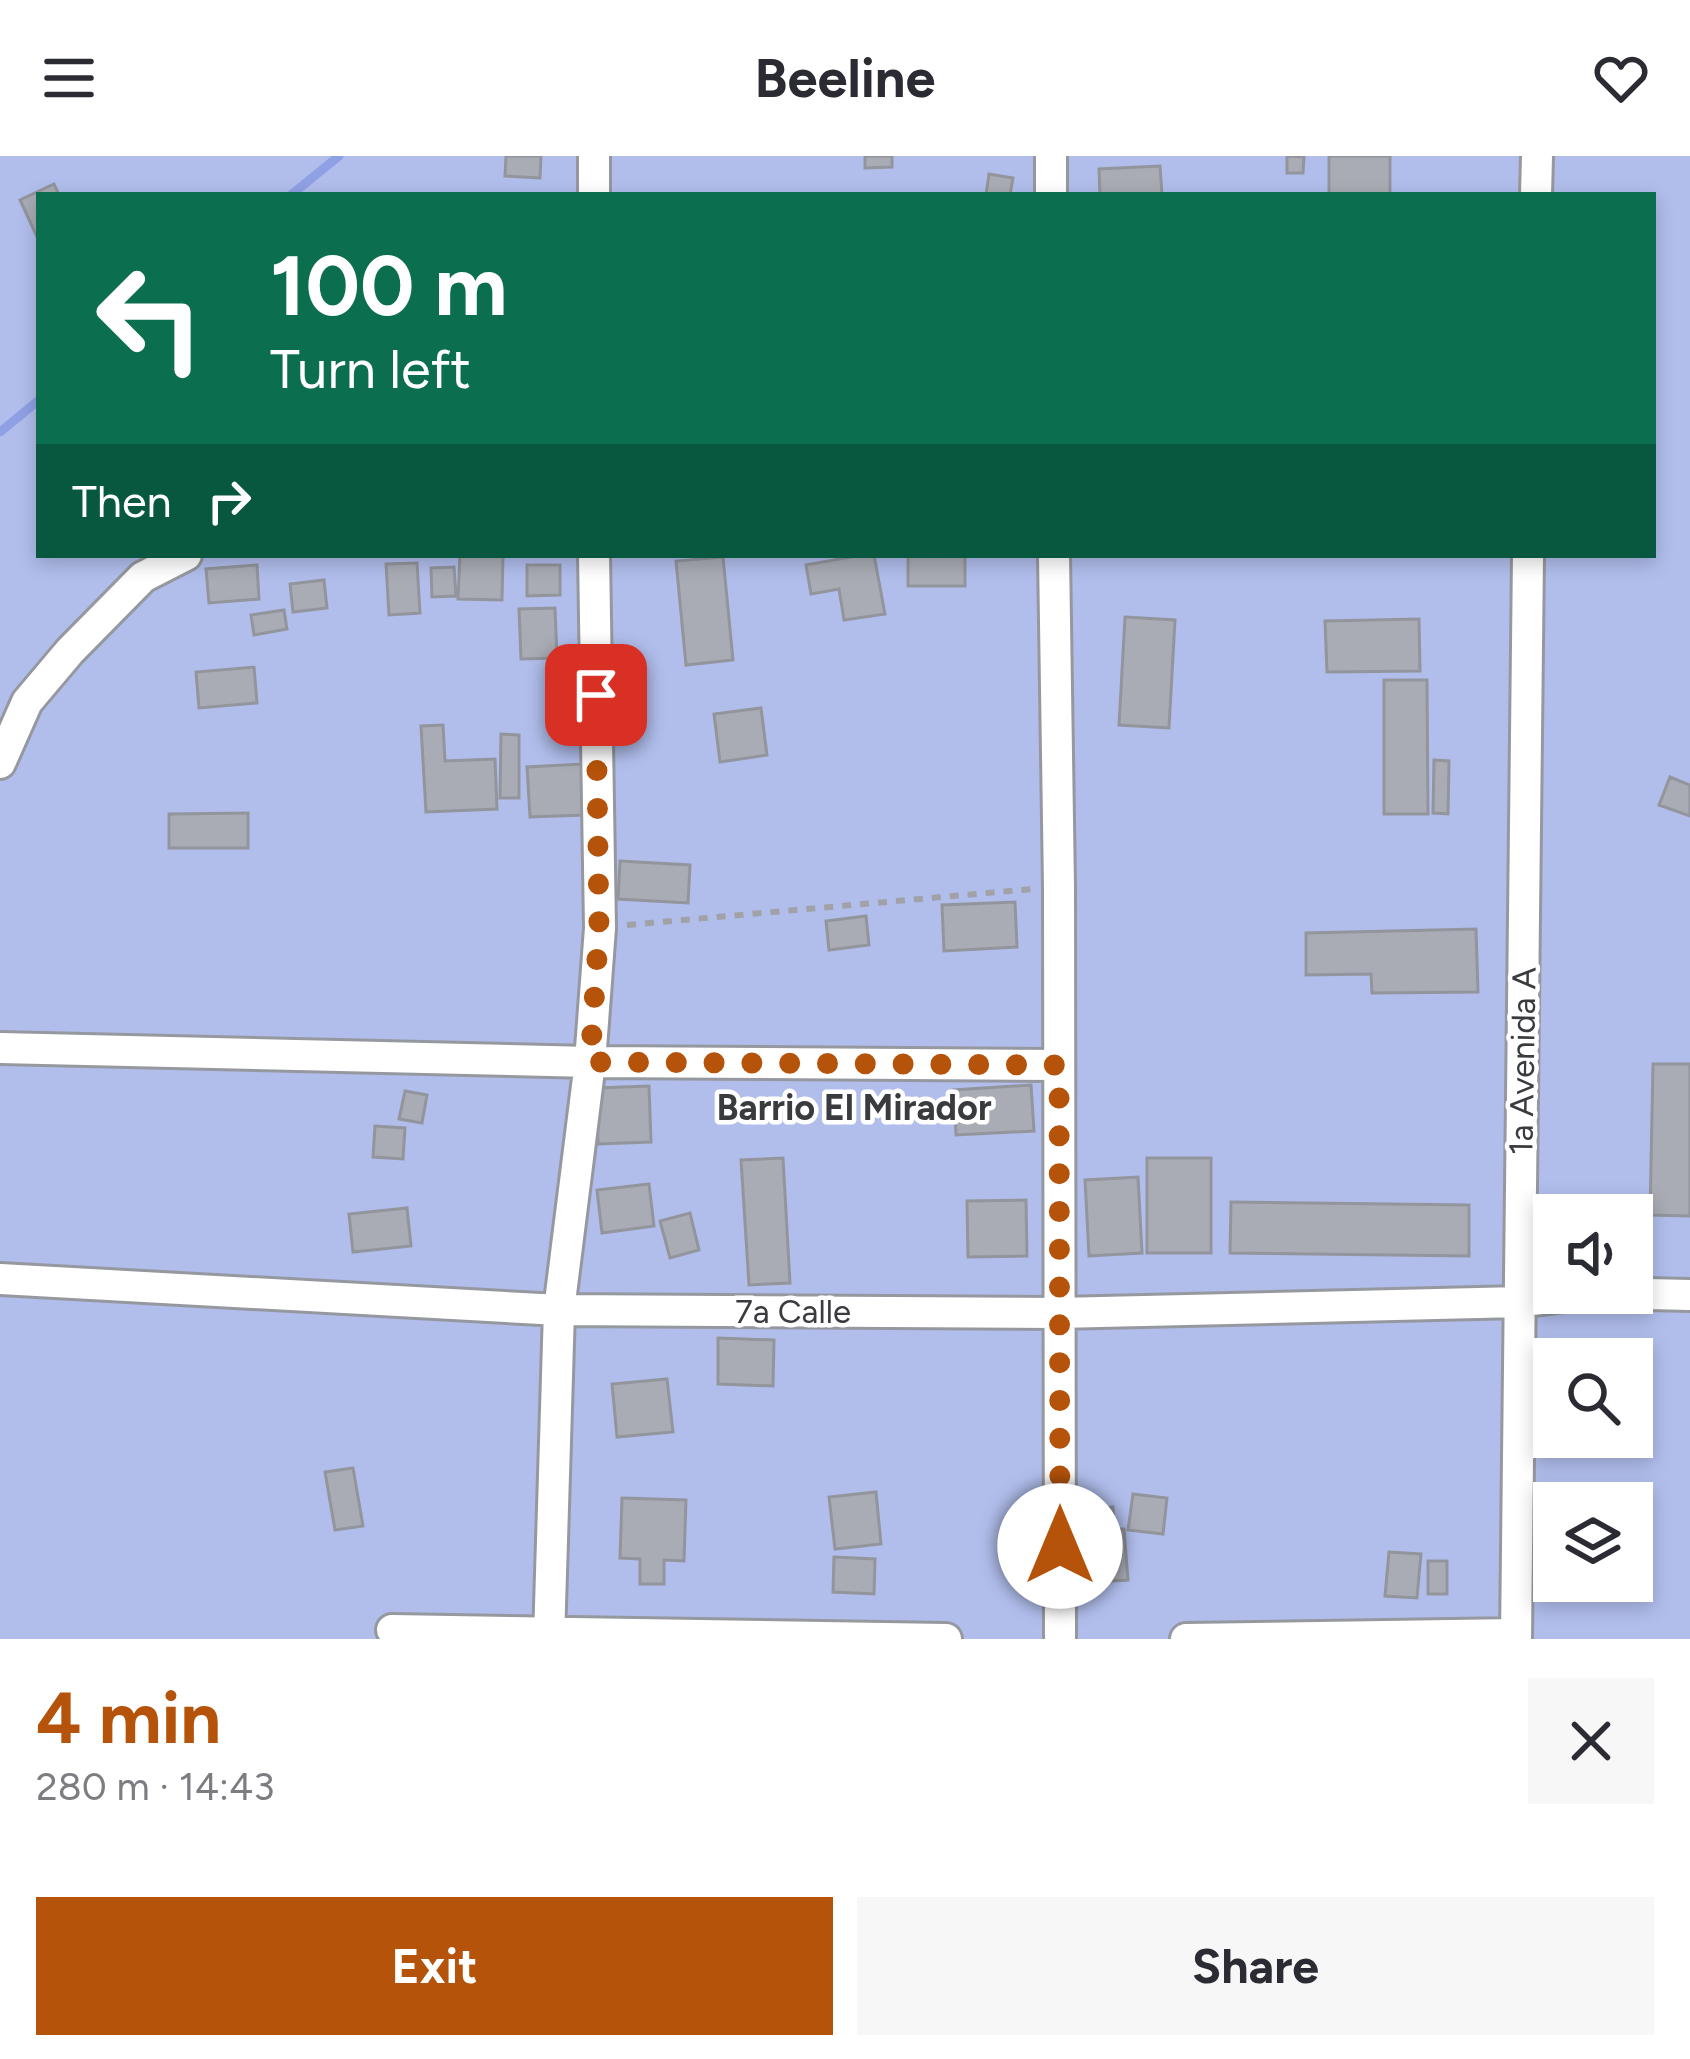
<!DOCTYPE html>
<meta charset="utf-8">
<style>
:root{--surface:#fff;--page:#f7f7f7;--text:#2b2b33;--muted:#7c7c81;--accent:#b45309}
body{margin:0;font-family:Figtree,sans-serif;background:var(--page);color:var(--text);height:100vh;display:flex;flex-direction:column;font-size:45px;white-space:nowrap}
*{box-sizing:border-box;margin:0}
p{font-size:39px;color:var(--muted)}
.icon{flex:none;width:66px;height:66px;fill:none;stroke:currentColor;stroke-width:2;stroke-linecap:round;stroke-linejoin:round}
.map{position:relative;height:1483px;overflow:hidden}
.sheet{display:flex;flex-direction:column;background:var(--surface);flex:1}
.sheet>*{flex:none}
.guide{position:absolute;left:36px;top:36px;width:1620px;height:366px;border-radius:0px;box-shadow:0 6px 18px #0003;background:#0b6e4f;color:#fff;overflow:hidden}
.buttons{position:absolute;left:1533px;top:1038px;display:grid;gap:24px}
.buttons a{display:grid;place-items:center;width:120px;height:120px;border-radius:0px;background:var(--surface);box-shadow:0 6px 18px #0003;font-size:60px}
.pin{position:absolute;display:grid;place-items:center;width:102px;height:102px;color:#fff;margin:-51px;border-radius:24px;box-shadow:0 6px 18px #0006}
.me{position:absolute;width:132px;margin:-66px;rotate:0deg;stroke-linejoin:round;filter:drop-shadow(0 0 9px #0008)}
.turn{display:flex;align-items:center;gap:42px;height:252px;padding:0 36px;font-size:54px}
.turn .icon{width:156px;height:156px;stroke-width:2.5}
.turn b{display:block;font-size:84px;line-height:102px}
.then{display:flex;align-items:center;height:114px;padding:0 36px;background:#0003;gap:24px;font-size:45px}
.round{display:grid;place-items:center;flex:none;width:126px;height:126px;border-radius:0px;background:var(--page)}
.headline{display:flex;align-items:center;justify-content:space-between;height:204px;padding:0 36px}
h1{font-size:72px;font-weight:700;line-height:90px;color:var(--accent)}
.cta{display:flex;gap:24px;margin-top:auto;padding:24px 36px}
.cta a{flex:1;height:138px;border-radius:0px;background:var(--accent);color:#fff;font-size:48px;font-weight:700;line-height:138px;text-align:center}
.cta a+a{background:var(--page);color:var(--text)}
header{display:flex;justify-content:space-between;align-items:center;height:156px;padding:0 36px;background:var(--surface);font-size:54px;font-weight:700}
.map>svg:first-child{display:block}
</style>
<header><svg class="icon" aria-label="menu" viewBox="0 0 24 24"><path d="M4 6h16M4 12h16M4 18h16"/></svg>Beeline<svg class="icon" aria-label="heart" viewBox="0 0 24 24"><path d="M12 20l-8-8c-3-5 5-10 8-4 3-6 11-1 8 4z"/></svg></header>
<div class="map">
<svg width="1690" height="1483" viewBox="0 0 1690 1483">
<rect width="100%" height="100%" fill="#dee0e9"/>
<path fill="#b1beec" fill-rule="evenodd" d="M0,0H1690V1483H0ZM39,39H1653V399H39ZM1554,1059H1632V1137H1554ZM1554,1203H1632V1281H1554ZM1554,1347H1632V1425H1554Z"/>
<g fill="none" stroke-linecap="round" stroke-linejoin="round">
<path stroke="#90a0e4" stroke-width="9" d="M291,39L339,0
M0,276L39,244"/>
</g>
<path fill="#a9acb4" stroke="#93959d" stroke-width="3" d="M506,0H541L540,22L505,20Z
M865,0H892V11L865,12Z
M1287,0L1304,1L1303,17H1287Z
M1329,0H1390V39H1329Z
M1160,10L1162,39H1100L1099,13Z
M989,18L1013,22L1010,39H986Z
M54,28L59,39H39V85L20,44Z
M460,399H503L502,444L458,443Z
M862,399H874L885,458L844,464L839,433L811,438L806,409Z
M908,399H965V430H908Z
M723,401L733,504L686,509L676,405Z
M417,407L420,457L389,459L386,408Z
M257,409L259,443L209,447L206,413Z
M527,409H560V439L527,440Z
M454,411L456,440L432,441L431,412Z
M324,424L327,452L293,456L290,428Z
M555,452L557,502L521,503L519,453Z
M284,454L287,473L254,479L251,459Z
M1125,461L1175,464L1169,572L1119,569Z
M1419,463L1420,515L1327,516L1325,465Z
M254,511L257,547L199,552L196,516Z
M1384,524H1427L1428,658H1384Z
M761,552L767,599L720,606L714,558Z
M443,569L445,605L495,603L497,653L426,656L421,570Z
M501,578L519,579V642H500Z
M1434,604L1449,605L1448,658L1433,657Z
M582,608L584,659L530,661L527,611Z
M1670,621L1690,629V660L1659,649Z
M248,657V692H169V658Z
M620,705L690,709L688,747L618,743Z
M1015,746L1017,791L944,795L942,749Z
M866,760L869,789L829,794L826,765Z
M1476,773L1478,836L1372,837L1371,818L1306,819V777Z
M1653,908H1690V1060L1650,1059Z
M1031,929L1034,975L956,979L954,934Z
M649,930L651,986L598,988L596,932Z
M405,935L427,939L422,967L399,963Z
M375,970L405,972L403,1003L373,1001Z
M783,1002L790,1127L749,1129L741,1004Z
M1147,1002H1211V1097H1147Z
M1138,1021L1142,1097L1089,1100L1085,1024Z
M649,1028L654,1070L602,1077L597,1034Z
M1026,1044L1027,1100L968,1101L967,1045Z
M1231,1046L1469,1049V1100L1230,1097Z
M407,1052L411,1090L353,1096L349,1058Z
M690,1057L699,1094L670,1102L660,1065Z
M718,1182L774,1184L773,1230L718,1228Z
M667,1223L673,1276L617,1281L612,1228Z
M353,1312L363,1370L335,1374L325,1316Z
M876,1336L881,1388L835,1393L829,1341Z
M1133,1338L1167,1342L1163,1378L1128,1374Z
M622,1342L686,1344L684,1405L664,1404V1428H640V1403L620,1402Z
M1113,1351L1114,1373H1124L1128,1424L1096,1426L1092,1372L1097,1371L1096,1353Z
M1389,1396L1421,1398L1417,1442L1385,1440Z
M834,1401L875,1403L874,1438L833,1436Z
M1428,1405H1447V1438H1428Z"/>
<g fill="none" stroke-linecap="round" stroke-linejoin="round">
<g stroke="#9698a0" stroke-width="36">
<path id="minor" d="M1051,0V39
M594,39V0
M1536,39L1537,0
M1054,399L1059,731L1060,1483
M0,607L27,546L70,495L143,421L186,399
M0,892L590,906L1059,909
M0,1123L559,1154L1058,1157L1520,1146L1587,1137
M1604,1137L1690,1139
M392,1474L946,1483
M549,1483L559,1154L590,906L600,772L594,399
M1186,1483L1516,1478
M1516,1483L1528,399"/>
</g>
<path stroke="#a0a2a8" stroke-width="6" stroke-dasharray="9 9" stroke-linecap="butt" d="M627,769L1032,733"/>
<use href="#minor" stroke="#fff" stroke-width="30"/>
</g>
<g fill="none" stroke-linecap="round" stroke-linejoin="round">
<path stroke="#b45309" stroke-width="21" stroke-dasharray="0 37.8" d="M596,539L599,772L590,906L1059,909L1060,1390"/>
</g>
<g text-anchor="middle" stroke-width="9" stroke-linejoin="round" paint-order="stroke">
<g font-size="33" fill="#3a3b3e" stroke="#fff">
<text transform="translate(1522 905) rotate(-89)" y="12">1a Avenida A</text>
<text x="793" y="1167">7a Calle</text>
</g>
<g font-size="36" font-weight="bold" fill="#3a3b3e" stroke="#fff">
<text x="854" y="964">Barrio El Mirador</text>
</g>
</g>
</svg>
<div class="buttons">
<a><svg class="icon" aria-label="sound" viewBox="0 0 24 24"><path d="M4 9h4l5-4v14l-5-4H4zM17 9q2 3 0 6"/></svg></a>
<a><svg class="icon" aria-label="search" viewBox="0 0 24 24"><circle cx="10" cy="10" r="6"/><path d="M15 15l6 6"/></svg></a>
<a><svg class="icon" aria-label="layers" viewBox="0 0 24 24"><path d="M12 4l9 5-9 5-9-5zM3 14l9 5 9-5"/></svg></a>
</div>
<div class="pin" style="left:596px;top:539px;background:#d93025"><svg class="icon" aria-label="arrive" viewBox="0 0 24 24"><path d="M6 21V4h12l-3 4 3 4H6"/></svg></div>
<svg class="me" style="left:1060px;top:1390px" viewBox="-20 -20 40 40"><circle r="19" fill="#fff"/><path d="M0-13L10 11 0 6-10 11z" fill="#b45309"/></svg>
<div class="guide">
<div class="turn"><svg class="icon" aria-label="left" viewBox="0 0 24 24"><path d="M17 20v-9H6M10 6l-5 5 5 5"/></svg><div><b>100 m</b>Turn left</div></div>
<div class="then">Then<svg class="icon" aria-label="right" viewBox="0 0 24 24"><path d="M7 20v-9h11M14 6l5 5-5 5"/></svg></div>
</div>
</div>
<section class="sheet">
<div class="headline"><div><h1>4 min</h1><p>280 m · 14:43</p></div><a class="round"><svg class="icon" aria-label="close" viewBox="0 0 24 24"><path d="M6 6l12 12M18 6L6 18"/></svg></a></div>
<div class="cta"><a>Exit</a><a>Share</a></div>
</section>
